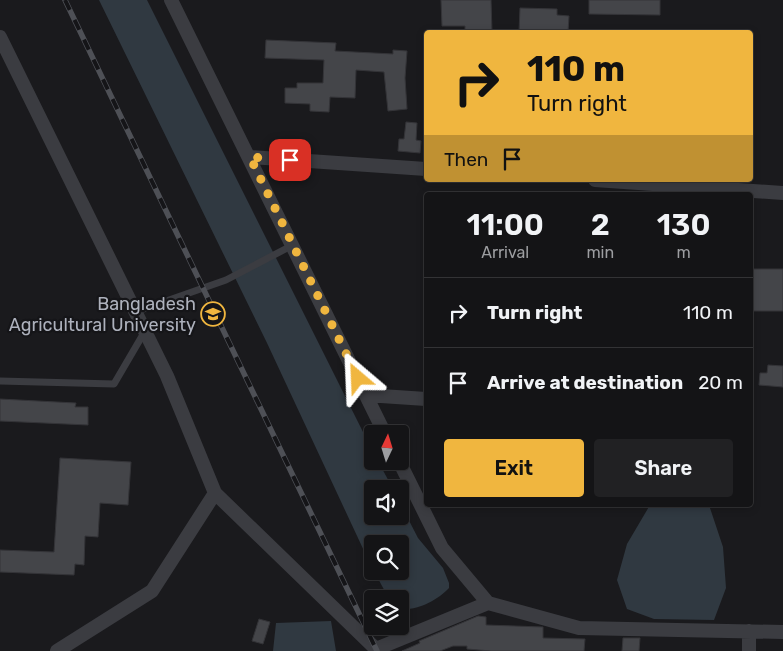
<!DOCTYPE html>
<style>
:root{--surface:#141416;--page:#212123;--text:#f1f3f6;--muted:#9d9ea1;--line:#333335;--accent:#f0b63f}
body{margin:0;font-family:Rubik,sans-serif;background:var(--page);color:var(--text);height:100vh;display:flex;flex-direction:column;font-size:19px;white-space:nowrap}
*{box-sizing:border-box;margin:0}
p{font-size:16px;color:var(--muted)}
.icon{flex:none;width:28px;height:28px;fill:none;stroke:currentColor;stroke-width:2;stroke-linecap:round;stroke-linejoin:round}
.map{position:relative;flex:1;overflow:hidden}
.panel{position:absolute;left:424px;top:192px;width:329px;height:315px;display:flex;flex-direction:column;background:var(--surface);border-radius:5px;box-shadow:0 2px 8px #0003,0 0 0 1px var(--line)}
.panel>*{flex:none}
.hud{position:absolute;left:424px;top:30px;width:329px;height:152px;border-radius:5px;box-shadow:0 2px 8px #0003,0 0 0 1px var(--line);background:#f0b63f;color:#111;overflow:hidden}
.needle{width:32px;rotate:4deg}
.controls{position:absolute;left:364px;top:425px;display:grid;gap:10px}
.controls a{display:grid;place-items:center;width:45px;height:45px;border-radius:5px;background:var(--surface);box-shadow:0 2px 8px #0003,0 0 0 1px var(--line);font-size:25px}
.pin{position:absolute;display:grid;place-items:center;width:42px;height:42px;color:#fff;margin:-21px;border-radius:10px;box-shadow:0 2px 8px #0006}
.me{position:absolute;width:55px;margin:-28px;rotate:334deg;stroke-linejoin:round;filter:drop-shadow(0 0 4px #0008)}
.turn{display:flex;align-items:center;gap:18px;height:105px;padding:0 20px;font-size:22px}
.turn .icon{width:65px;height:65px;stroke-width:2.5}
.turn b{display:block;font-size:35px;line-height:42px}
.then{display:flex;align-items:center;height:48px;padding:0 20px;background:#0003;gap:10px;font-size:19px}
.eta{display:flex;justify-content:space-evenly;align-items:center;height:85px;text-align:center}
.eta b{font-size:30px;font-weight:600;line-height:35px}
.cta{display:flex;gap:10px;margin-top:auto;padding:10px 20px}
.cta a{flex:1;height:58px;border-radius:5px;background:var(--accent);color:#111;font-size:20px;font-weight:600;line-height:58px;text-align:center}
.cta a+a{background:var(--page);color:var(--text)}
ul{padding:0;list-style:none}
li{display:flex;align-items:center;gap:15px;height:70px;padding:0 20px;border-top:1px solid var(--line)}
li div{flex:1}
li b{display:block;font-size:19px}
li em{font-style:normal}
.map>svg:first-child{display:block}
</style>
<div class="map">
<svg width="783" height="651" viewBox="0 0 783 651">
<rect width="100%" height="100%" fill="#1a1a1d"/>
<path fill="#303941" d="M99,0H147L372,450V461H378L393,489H372V516H400V503L418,538L443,568L449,583V588C438,600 417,611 400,609V599H389L374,571H400V544H372V568L267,343Z
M650,505H709L723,547L726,588L714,620L654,619L627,609L617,580L627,544Z
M331,621L336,651H273L276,623Z"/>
<path fill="#444549" stroke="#343438" d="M441,0H491L492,32H465V26H442Z
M589,0H660V15L589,14Z
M520,8L557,9V15L569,16L568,32H519Z
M266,40L336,43L335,51L393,54V50L407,51L405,78L407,109L388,111L384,72L356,70L355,98L330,97L329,112L310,111V104L285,103V88H297V83H323L324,60L265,58Z
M406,122L417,123L416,140L421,141L420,153L398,151L399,139H404Z
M750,269H783V311H750Z
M768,365L783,366V387L759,385L760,373H767Z
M0,399L76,403L75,407H88V425L0,421Z
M60,458L131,462L128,505L100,503L98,537L85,536L84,565L75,564L74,575L0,572V550L54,552Z
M478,616L486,617V625L543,627V638L585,639L584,651H491L467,649V646H453L440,651H402L420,643L419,641Z
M259,619L270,622L263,644L252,641Z
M623,638H640L639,651H622Z"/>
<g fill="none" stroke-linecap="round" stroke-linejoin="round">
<path stroke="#3b3c41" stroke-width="7" d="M135,312L226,280L293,245
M0,381L114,384L145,331"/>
<path stroke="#3b3c41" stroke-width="14" d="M171,0L385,434
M0,37L167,376L215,493L152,591L57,651
M250,157L426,169
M595,180L783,193
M366,395L426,399
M399,461L442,548L488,603L579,628L783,632
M215,493L376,649L488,603
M749,651V631"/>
<g stroke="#4e5056" stroke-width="5.5">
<path id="rail" d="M65,0L377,651"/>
</g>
<use href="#rail" stroke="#151518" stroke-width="4" stroke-dasharray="11" stroke-linecap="butt"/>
</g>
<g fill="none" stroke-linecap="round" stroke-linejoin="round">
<path stroke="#f0b63f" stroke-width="9" stroke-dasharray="0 16.2" d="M290,160L250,157L358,378"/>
</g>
<defs>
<g id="university-ring" transform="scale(1.25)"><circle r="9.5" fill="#151518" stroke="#f0b63f" stroke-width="1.5"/><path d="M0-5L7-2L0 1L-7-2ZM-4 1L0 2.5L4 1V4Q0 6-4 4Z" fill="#f0b63f"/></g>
</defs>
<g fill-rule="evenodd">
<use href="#university-ring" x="213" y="314"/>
</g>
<g text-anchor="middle" stroke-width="4.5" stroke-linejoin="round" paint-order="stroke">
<g font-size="18" fill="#adb1bc" stroke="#151518" text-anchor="end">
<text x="196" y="310">Bangladesh<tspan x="196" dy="21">Agricultural University</tspan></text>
</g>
</g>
</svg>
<div class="controls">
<a><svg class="needle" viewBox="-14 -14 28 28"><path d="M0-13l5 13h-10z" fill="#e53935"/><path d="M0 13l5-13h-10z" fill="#9d9ea1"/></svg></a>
<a><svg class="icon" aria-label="sound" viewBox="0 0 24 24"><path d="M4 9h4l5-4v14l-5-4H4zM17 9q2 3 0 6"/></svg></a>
<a><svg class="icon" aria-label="search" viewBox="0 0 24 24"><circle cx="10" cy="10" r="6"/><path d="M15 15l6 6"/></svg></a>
<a><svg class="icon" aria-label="layers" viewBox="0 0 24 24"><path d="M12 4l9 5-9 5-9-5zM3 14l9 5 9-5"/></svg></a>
</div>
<div class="pin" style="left:290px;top:160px;background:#d93025"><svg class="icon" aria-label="arrive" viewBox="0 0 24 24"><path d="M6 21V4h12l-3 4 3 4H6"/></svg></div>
<svg class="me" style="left:358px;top:378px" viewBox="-20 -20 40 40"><path d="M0-17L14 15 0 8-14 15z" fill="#f0b63f" stroke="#fff" stroke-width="4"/></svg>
<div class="hud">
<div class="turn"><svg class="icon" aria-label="right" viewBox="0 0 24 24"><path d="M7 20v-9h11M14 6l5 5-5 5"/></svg><div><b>110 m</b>Turn right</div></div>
<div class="then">Then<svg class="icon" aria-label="arrive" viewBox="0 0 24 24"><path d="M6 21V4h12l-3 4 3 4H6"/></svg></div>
</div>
<section class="panel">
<div class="eta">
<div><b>11:00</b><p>Arrival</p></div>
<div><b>2</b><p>min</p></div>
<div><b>130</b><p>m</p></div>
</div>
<ul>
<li><svg class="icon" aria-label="right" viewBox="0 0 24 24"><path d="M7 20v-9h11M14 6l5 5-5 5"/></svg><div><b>Turn right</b></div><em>110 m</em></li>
<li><svg class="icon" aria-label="arrive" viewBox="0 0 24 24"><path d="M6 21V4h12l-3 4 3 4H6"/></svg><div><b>Arrive at destination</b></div><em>20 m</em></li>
</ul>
<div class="cta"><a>Exit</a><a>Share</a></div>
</section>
</div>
